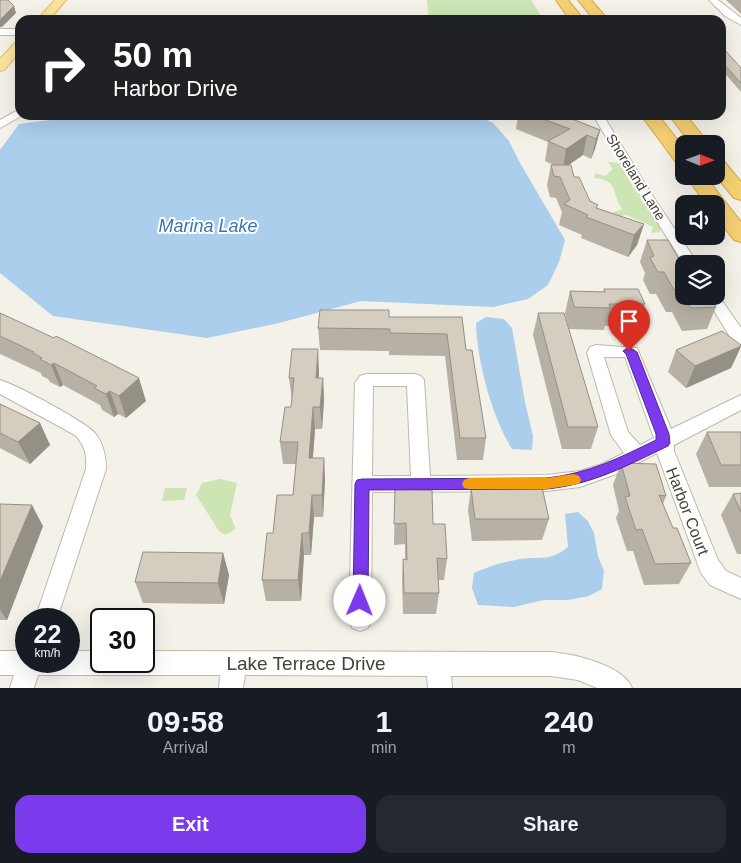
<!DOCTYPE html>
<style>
:root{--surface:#171b24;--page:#242831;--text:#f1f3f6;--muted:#9ea1a6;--accent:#7c3aed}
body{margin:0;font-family:Helvetica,sans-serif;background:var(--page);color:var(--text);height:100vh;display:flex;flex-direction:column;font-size:19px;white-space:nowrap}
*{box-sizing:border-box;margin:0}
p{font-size:16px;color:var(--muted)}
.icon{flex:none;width:28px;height:28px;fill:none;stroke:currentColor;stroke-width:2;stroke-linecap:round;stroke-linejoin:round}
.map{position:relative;height:688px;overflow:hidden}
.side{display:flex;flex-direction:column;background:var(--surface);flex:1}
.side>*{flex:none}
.top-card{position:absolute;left:15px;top:15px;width:711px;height:105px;border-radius:15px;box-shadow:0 5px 20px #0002;background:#202124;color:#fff;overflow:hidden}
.needle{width:32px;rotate:91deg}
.tools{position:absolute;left:675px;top:135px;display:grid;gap:10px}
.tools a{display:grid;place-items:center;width:50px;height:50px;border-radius:10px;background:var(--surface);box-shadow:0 5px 20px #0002;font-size:25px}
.speed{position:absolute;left:15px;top:608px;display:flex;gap:10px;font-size:25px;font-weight:700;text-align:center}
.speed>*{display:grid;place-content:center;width:65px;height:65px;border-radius:50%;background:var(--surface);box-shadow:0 5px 20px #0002;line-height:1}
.speed small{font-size:12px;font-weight:400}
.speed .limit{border:2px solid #111;border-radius:8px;background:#fff;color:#111}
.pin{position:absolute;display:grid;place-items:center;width:42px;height:42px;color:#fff;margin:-51px -21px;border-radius:50% 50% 50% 0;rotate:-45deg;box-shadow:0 0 5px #0007}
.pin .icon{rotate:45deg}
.me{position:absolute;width:55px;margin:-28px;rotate:1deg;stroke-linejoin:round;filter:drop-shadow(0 0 4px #0008)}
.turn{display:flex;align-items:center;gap:18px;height:105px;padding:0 15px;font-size:22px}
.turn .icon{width:65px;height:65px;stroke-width:2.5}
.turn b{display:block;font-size:35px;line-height:42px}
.eta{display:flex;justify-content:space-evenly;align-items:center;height:85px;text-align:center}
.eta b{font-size:30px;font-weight:800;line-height:35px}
.cta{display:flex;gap:10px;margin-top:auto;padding:10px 15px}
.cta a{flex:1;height:58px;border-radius:15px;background:var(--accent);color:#fff;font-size:20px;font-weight:800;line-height:58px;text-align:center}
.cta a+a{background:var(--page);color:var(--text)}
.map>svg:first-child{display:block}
</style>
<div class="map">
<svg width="741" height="688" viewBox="0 0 741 688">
<rect width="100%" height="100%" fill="#f4f1e9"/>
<path fill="#cde5b5" d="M427,0H531L544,20H429Z
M608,162L619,163L641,200L660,225V232L651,233L653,227L627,215L617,217L612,213L622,209C611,192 619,180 594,178L595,173L605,176L613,169Z
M220,479L237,483L230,515L236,529L225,535L219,531L196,495L202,483Z
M165,488H187L184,500L162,501Z"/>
<path fill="#aaceec" d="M478,115L493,123L509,141L519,161L565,240L559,262L548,285L528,299L493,307L361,301L279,323L207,338L53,316L0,273V150L19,124L80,116Z
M486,317L504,319L512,328L525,402L533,436L532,450L512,449C492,417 477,361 476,323Z
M578,512L588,521L594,533L598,556L604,571L602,589L589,596L568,600H544L514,607L478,605L472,588L474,573C489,566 504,562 520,559C542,556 549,562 568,547L565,514Z"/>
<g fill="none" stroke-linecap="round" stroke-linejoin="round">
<g stroke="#bfb9ac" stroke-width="2">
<path id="minor" d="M709,0H718L741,18V25L725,16Z
M0,29H20V35H0Z
M20,109V115H23L0,128V120Z
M593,115H603L652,195L698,264H684L640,195Z
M716,292L741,328V346L735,345L705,296H716Z
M596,345L637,348L671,429L741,395V410L674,445V451L718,560L726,571L741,578V599L710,585L701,573L657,453L616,474L580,487L547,491L372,492L371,620L368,628L360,631L352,628L349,620L355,383L360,376L366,374H415L421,376L424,380L430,476L547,475L580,471L602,464L624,453L611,435L587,353L590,347ZM604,357H625L654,438L640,445L628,432ZM373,386H407L411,476H372Z
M0,380C15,384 86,422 95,433C103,443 106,455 106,469L57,619H35L86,469C87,455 85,445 75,435L0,394Z
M0,651H26V661H69V651H101V661H144V651L551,652C574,654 623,665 632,688H597L578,680L551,676H451L452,688H428L427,676L245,675L243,688H219L220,675H38L34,688H10L14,675H0Z"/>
</g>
<g stroke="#ddc16e" stroke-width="2">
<path id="major" d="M55,0H66L49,20H37Z
M20,41V52L4,70L0,71V59L16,42Z"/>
</g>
<g stroke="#d4a642" stroke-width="2">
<path id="highway" d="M556,0H568L584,20H570Z
M578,0H591L608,20H594Z
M641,115H658L684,148V166L678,165Z
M669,115H686L709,144H691Z
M716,159L723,160L741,182V200L734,198L716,176Z
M686,176H705L741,222V242L734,240L716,217V204H706Z"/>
</g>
<use href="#minor" fill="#fff" fill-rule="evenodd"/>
<use href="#major" fill="#f8e39e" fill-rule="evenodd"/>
<use href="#highway" fill="#f5d073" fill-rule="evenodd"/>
</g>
<path fill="#b7b0a4" d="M726,0H741V14Z
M721,51L741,68V92L721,69Z
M20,73V88L16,78Z
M518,115H562L600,130L595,149L591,159L583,155L568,165L574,177L590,201L598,205L597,208L644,224L637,245L628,257L581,238L582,235L559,225L562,212L556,198L550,197L547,185L551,165H553L545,161L548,142L516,129Z
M647,240L684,296L716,307L707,329L682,331L672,312H666L656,294H650L643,280L645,273L640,262Z
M604,289L645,304L638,326H605L604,330L569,329L565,313L570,291L603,292Z
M0,313L146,401L126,418L118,414L114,417L102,410L100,405L63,385L60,387L50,382L48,379L42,376L41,373L0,354Z
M538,313L598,427L591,449H562L533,335Z
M389,317H462L466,350L486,438L483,460H457L445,356L389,355V351L320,350L318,328Z
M741,345V347L731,368L686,388L668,372L676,350Z
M319,372V378H323L324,400L322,429H315L313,458H324L325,480L323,517H314L311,555H304L301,601H266L262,580L273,533L293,495L296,464H283L280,442L291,407L292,400L289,378Z
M0,404L40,423L50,445L30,464L0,448Z
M707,432H741V487H709L696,454Z
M621,463L666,496L663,504L673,528L691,563L679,584L644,585L633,551H627L616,518L619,511L613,485Z
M471,488L549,519L542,540L472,541L468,510Z
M395,489L433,524L447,559L444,580H438L439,593L436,614H403L402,580L403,559H405V544L394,545Z
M741,493V554H737L721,515L733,494Z
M0,504L43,526L7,620H0Z
M223,553L229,575L224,604L143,603L135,582Z"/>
<path fill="#959086" d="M14,6L16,13L2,27H0V20Z
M600,130L595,149L591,159L596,139Z
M587,135L583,155L563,169L566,149Z
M644,224L637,245L628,257L634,235Z
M741,346L731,368L686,388L695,366Z
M318,349L319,372L317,400L316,378Z
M54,363L63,385L60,387L51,365Z
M139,378L146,401L126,418L119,396Z
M323,378L324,400L322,429L320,407Z
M110,391L118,414L114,417L106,394Z
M313,407L315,429L311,480L309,458Z
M40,423L50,445L30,464L18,442Z
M324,458L325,480L323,517L322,495Z
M312,495L314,517L311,555L309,533Z
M32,505L43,526L7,620L0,610V581Z
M302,533L304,555L301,601L298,580Z
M223,553L229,575L224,604L218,583Z"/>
<path fill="#d5cdbf" stroke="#959086" d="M0,0H8L14,6L0,20Z
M724,49L741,68V83L721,61V51Z
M532,115H562L600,130L596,139L587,135L566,149L548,141L570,129Z
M551,165H571L574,177H579L590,201L598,205L596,208L644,224L634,235L586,217L588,215L564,204L570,200L560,177L554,176Z
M647,240H668L684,268V296H709L716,307L691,308L680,290H674L664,272H658L650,258L654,256Z
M604,289H638L645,304H609L610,308L574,307L570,291L605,292Z
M320,310H389V317H462L466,350H472L486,438H460L447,334L390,333V329L318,328Z
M0,313L54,338L56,336L139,378L119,396L110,391L106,394L94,388L97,386L54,363L51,365L40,359L42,358L33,353L34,352L0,336Z
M538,313H564L598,427H568Z
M722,331L741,345V346L695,366L676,350Z
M292,349H318L316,378H323L320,407H313L309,458H324L322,495H312L309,533H302L298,580H262L267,533H273L277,495H293L298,442H280L285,407H291L294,378H289Z
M0,404L40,423L18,442L0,433Z
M707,432H741V465H721Z
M621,463L656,464L666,496L659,495L673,528H677L691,563L655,564L642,529L636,530L625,497L630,496Z
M542,487L549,519H475L471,488Z
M395,489L432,490L433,524H445L447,559L437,558L439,593H404L403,559L407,560L406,523L394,524Z
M741,493V512L733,494Z
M0,504L32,505L0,581Z
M143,552L223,553L218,583L135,582Z"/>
<path fill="#7c3aed" stroke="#51269a" d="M629,347L637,352L669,434L670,443L668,446C626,466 594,484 547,489L369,490L368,601L366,606L360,608L355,606L353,601L355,484L357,480L362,479L547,478C590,473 619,458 656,440V434L626,354L623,351Z"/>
<path fill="#f59e0b" d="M574,474L579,476L581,480L579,484L547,489H469L464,488L462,484L464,480L469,478H547Z"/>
<g text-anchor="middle" stroke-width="4" stroke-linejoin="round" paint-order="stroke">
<g font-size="14" fill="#474238" stroke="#fff">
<text transform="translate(636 177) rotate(58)" y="5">Shoreland Lane</text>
</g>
<g font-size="16" fill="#474238" stroke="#fff">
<text transform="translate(688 511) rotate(69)" y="6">Harbor Court</text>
</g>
<g font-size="18" font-style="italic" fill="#3775ad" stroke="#fff">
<text x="208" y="232">Marina Lake</text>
</g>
<g font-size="19" fill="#474238" stroke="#fff">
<text x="306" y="670">Lake Terrace Drive</text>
</g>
</g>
</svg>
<div class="tools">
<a><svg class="needle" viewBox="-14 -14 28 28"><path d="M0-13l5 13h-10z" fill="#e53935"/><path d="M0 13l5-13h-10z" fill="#9ea1a6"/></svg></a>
<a><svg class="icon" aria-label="sound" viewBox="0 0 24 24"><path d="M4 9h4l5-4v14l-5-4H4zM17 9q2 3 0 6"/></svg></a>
<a><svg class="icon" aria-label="layers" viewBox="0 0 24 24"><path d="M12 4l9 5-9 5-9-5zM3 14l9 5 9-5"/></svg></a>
</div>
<div class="speed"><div>22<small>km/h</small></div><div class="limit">30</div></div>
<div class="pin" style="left:629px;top:351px;background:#d93025"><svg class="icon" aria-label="arrive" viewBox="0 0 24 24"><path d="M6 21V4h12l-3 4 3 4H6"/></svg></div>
<svg class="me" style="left:360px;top:601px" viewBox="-20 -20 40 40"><circle r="19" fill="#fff"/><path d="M0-13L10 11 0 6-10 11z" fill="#7c3aed"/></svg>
<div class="top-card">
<div class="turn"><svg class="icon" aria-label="right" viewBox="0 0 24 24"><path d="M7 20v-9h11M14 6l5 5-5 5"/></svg><div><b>50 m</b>Harbor Drive</div></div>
</div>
</div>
<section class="side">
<div class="eta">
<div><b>09:58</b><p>Arrival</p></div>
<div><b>1</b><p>min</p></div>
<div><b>240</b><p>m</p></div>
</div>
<div class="cta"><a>Exit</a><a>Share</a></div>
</section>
